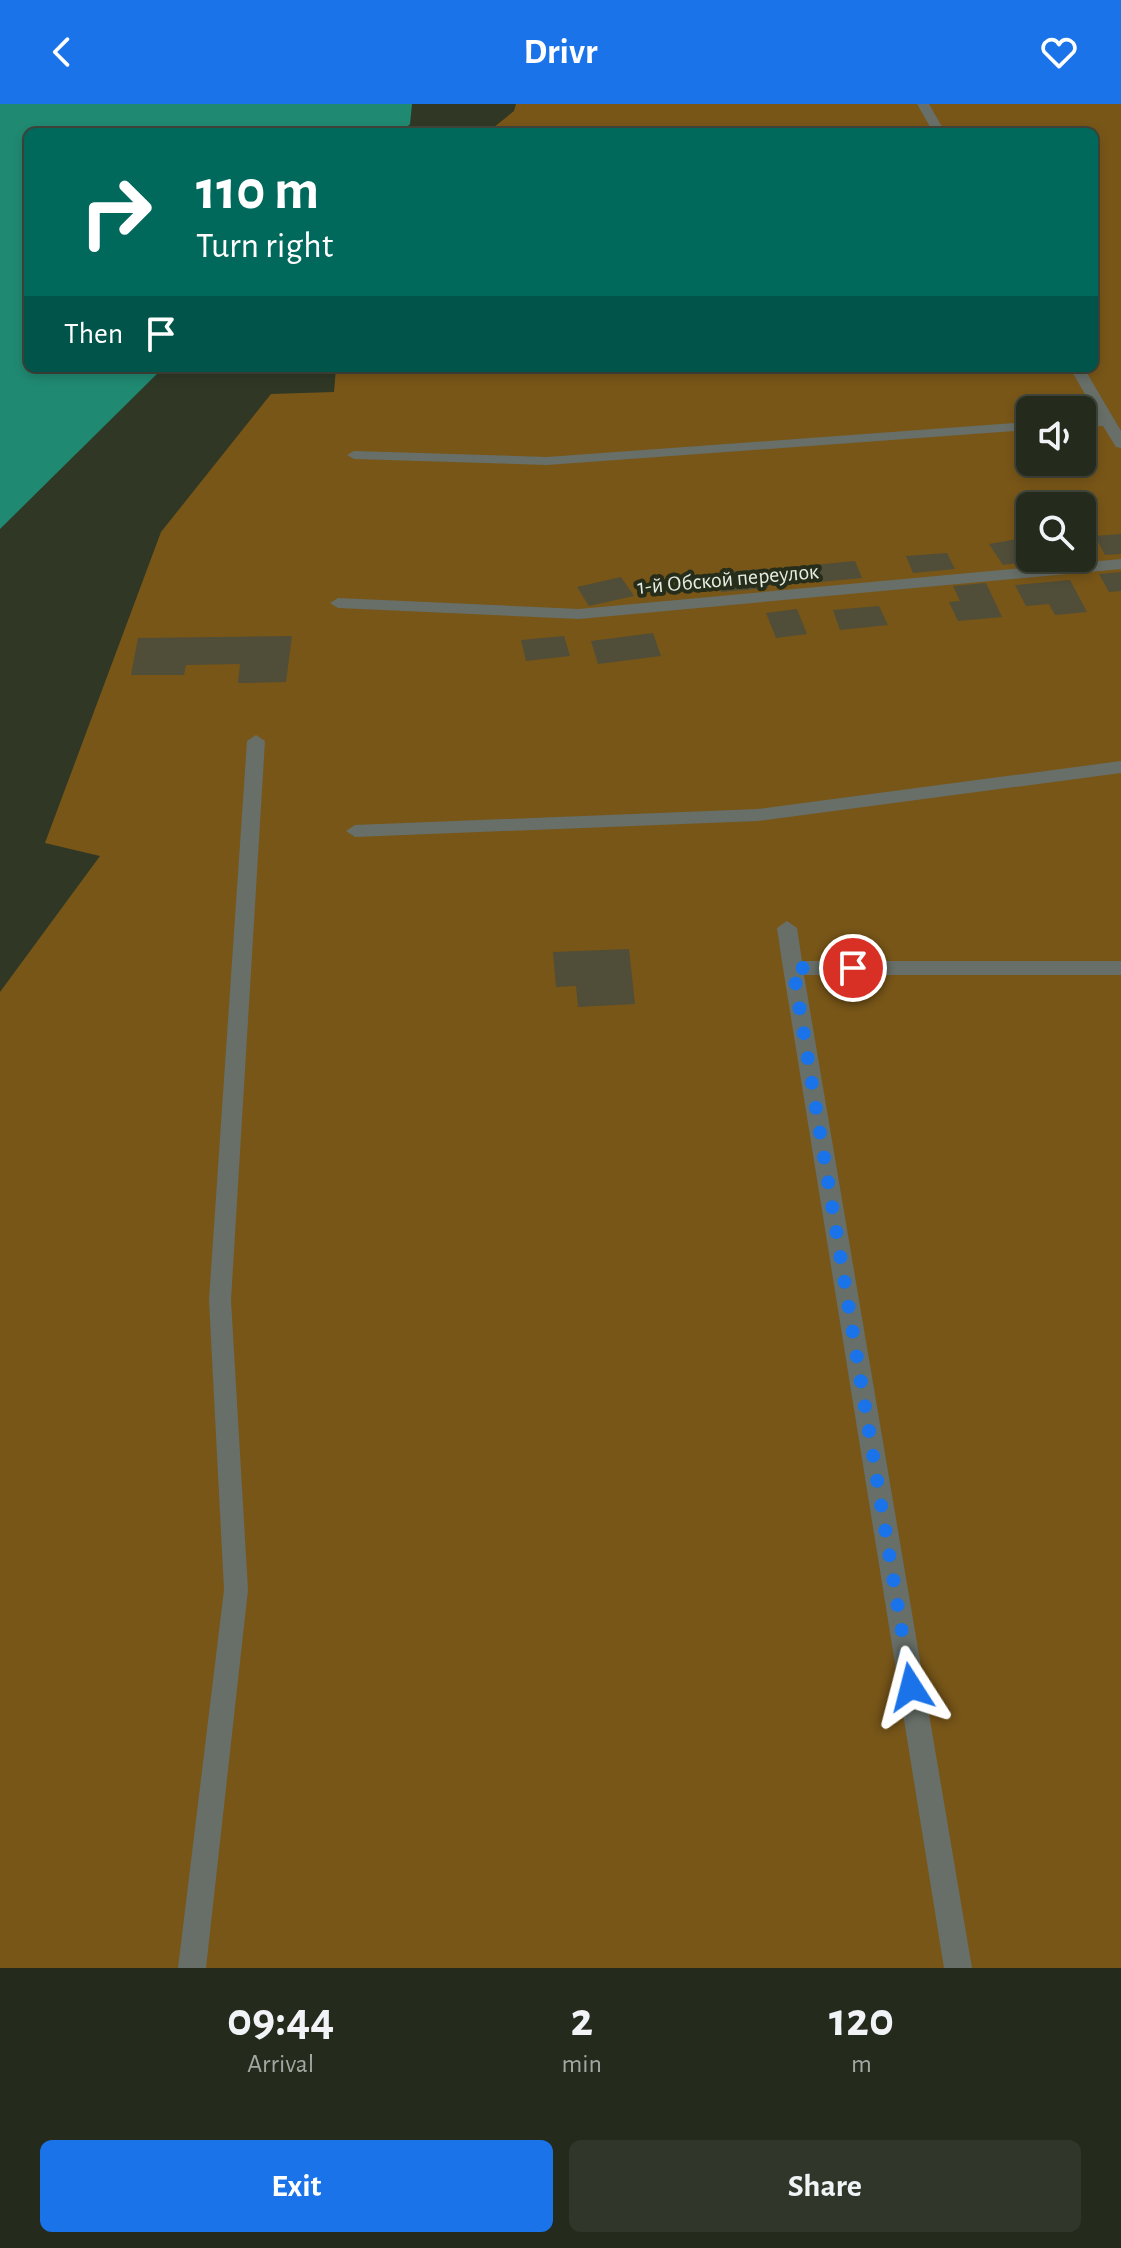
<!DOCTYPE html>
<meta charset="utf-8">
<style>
:root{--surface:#242a1c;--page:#303629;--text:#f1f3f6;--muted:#a3a7a3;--line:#41463b;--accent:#1a73e8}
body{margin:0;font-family:"Alegreya Sans",sans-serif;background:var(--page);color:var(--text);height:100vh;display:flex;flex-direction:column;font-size:30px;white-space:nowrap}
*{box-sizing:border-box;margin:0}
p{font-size:26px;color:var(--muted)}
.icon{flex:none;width:44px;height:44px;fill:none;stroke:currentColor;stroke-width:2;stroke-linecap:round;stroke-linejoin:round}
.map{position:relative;height:1864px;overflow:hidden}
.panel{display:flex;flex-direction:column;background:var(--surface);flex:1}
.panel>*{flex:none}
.top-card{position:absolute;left:24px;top:24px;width:1074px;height:244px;border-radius:12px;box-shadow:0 4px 12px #0003,0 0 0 2px var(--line);background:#00695c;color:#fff;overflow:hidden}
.fabs{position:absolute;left:1016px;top:292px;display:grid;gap:16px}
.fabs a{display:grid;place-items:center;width:80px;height:80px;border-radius:12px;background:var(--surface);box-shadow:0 4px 12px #0003,0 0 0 2px var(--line);font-size:40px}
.pin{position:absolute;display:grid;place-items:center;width:68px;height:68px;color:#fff;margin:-34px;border:4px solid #fff;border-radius:50%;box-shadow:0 2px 8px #0007}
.me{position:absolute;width:88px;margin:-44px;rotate:351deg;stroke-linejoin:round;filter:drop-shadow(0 0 6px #0008)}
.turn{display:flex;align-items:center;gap:28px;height:168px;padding:0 40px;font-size:36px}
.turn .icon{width:104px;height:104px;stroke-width:2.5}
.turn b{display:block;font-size:56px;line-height:68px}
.then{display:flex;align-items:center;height:76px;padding:0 40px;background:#0003;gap:16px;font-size:30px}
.eta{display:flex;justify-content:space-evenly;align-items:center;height:136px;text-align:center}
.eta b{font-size:48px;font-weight:600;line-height:56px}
.primary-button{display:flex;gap:16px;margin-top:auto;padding:16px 40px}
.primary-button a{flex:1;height:92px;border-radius:12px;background:var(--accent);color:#fff;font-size:32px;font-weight:600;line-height:92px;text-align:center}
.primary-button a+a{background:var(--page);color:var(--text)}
header{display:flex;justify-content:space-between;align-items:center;height:104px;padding:0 40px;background:var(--accent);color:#fff;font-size:36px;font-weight:600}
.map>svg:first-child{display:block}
</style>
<header><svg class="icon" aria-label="back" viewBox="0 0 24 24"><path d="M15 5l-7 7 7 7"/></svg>Drivr<svg class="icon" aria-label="heart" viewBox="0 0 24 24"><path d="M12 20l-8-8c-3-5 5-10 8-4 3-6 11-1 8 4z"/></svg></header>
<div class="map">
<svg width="1121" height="1864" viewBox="0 0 1121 1864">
<rect width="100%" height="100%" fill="#303825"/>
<path fill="#785618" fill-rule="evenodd" d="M516,0H1121V1864H0V888L100,752L45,739L161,428L271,290L334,288L336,264H1094V28H488L514,7ZM1030,306H1082V358H1030ZM1030,402H1082V454H1030Z"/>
<path fill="#208971" d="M0,0H412L410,20L402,28H28V264H163L0,425Z"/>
<path fill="#504d38" d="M1121,430V450L1105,451L1095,432Z
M1030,433V454L1038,456L1003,461L989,440Z
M947,449L955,465L913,469L906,452Z
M855,457L862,474L820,478L814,461Z
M761,465L768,484L721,488L715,469Z
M1121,468V487L1109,488L1099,470Z
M621,473L634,492L589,502L577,483Z
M1070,476L1087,508L1055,511L1049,500L1026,502L1015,481Z
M986,479L1002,513L958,517L949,498L960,497L953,482Z
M879,502L888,521L840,526L833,506Z
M797,505L807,530L776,534L766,509Z
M653,529L661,552L598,560L591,537Z
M292,532L286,578L238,579L240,560L186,561L184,571H131L138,534Z
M564,532L570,552L526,557L521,536Z
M629,845L635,900L578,903L576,882L556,883L553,848Z"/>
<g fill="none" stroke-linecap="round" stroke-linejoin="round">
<path fill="#676f68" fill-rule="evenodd" d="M917,0H929L945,28H933Z
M1070,264H1084L1121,327V344L1116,343L1103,322L1082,323V315L1098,313Z
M1030,318V326L547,361L354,355L347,351L354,347L547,353Z
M1121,455V465L579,515L338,504L330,499L338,494L579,505Z
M256,631L265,637L231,1196L248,1486L206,1864H178L224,1486L209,1196L247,637Z
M1121,657V669L758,717L355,733L346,727L355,721L758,705Z
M787,817L797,824L802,857H1121V871H804L972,1864H944L783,864L777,824Z"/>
</g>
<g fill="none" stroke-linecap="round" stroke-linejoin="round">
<path stroke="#1a73e8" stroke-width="14" stroke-dasharray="0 25.2" d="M853,864H793L911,1583"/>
</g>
<g text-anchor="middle" stroke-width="8" stroke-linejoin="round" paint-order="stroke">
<g font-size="22" fill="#e6ebdf" stroke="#262e1b">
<text transform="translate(728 474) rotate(-5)" y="8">1-й Обской переулок</text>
</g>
</g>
</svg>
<div class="fabs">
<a><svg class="icon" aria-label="sound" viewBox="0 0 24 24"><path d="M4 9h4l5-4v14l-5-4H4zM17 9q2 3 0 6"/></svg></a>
<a><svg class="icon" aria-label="search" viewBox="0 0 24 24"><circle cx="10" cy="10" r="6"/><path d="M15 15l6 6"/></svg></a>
</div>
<div class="pin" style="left:853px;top:864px;background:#d93025"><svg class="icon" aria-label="arrive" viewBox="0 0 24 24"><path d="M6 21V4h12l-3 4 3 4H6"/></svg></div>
<svg class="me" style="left:911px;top:1583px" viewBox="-20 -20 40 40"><path d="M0-17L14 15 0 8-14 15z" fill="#1a73e8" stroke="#fff" stroke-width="4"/></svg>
<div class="top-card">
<div class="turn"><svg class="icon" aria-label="right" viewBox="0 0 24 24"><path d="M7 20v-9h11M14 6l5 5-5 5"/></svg><div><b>110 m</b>Turn right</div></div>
<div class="then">Then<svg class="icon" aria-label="arrive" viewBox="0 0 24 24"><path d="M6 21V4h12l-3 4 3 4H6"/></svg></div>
</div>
</div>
<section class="panel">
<div class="eta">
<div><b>09:44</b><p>Arrival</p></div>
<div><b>2</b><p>min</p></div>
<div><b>120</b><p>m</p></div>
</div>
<div class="primary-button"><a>Exit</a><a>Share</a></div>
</section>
